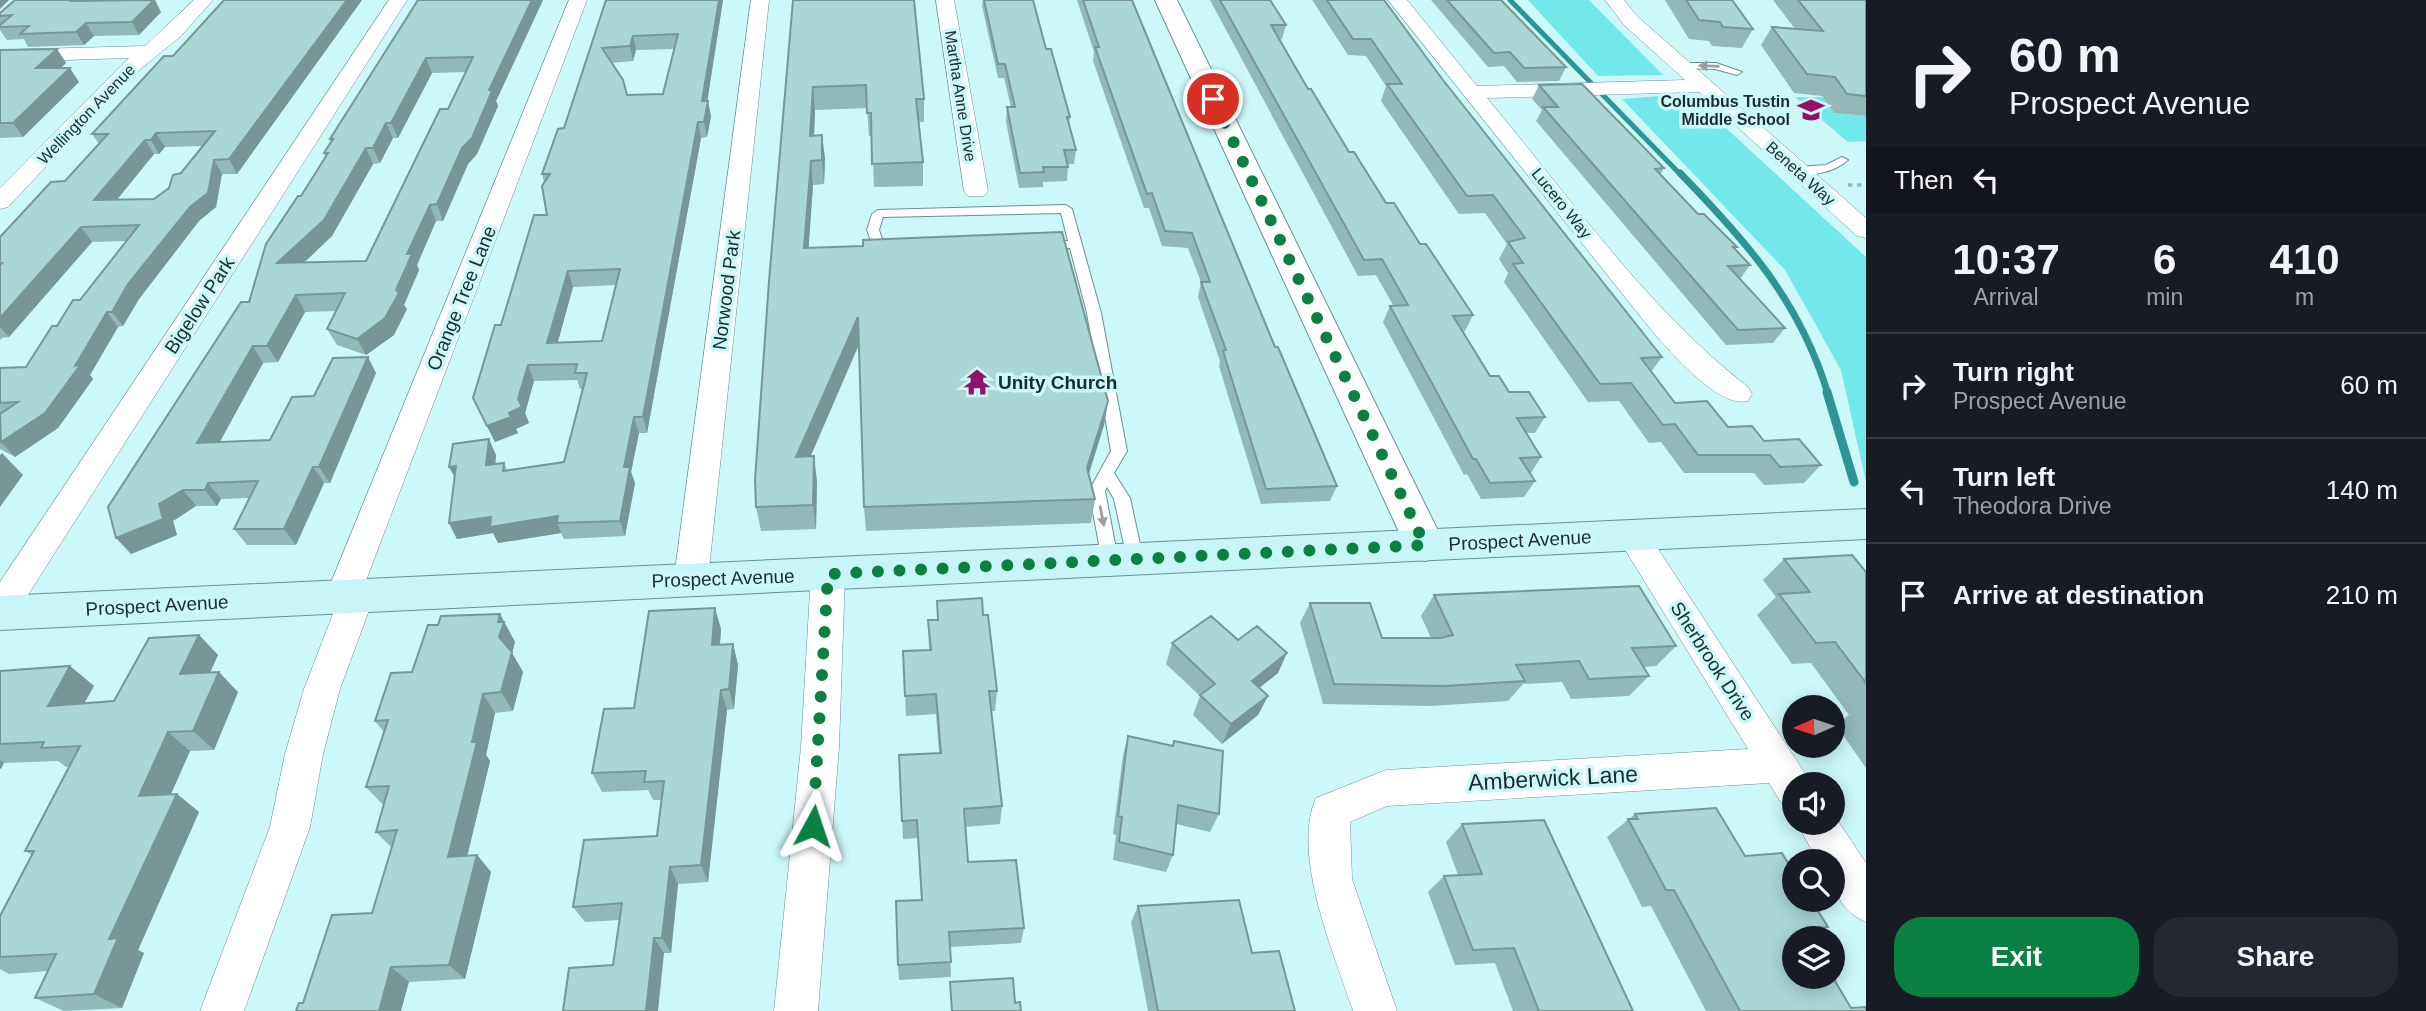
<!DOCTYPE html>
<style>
:root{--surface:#171b24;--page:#242831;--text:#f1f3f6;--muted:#9ea1a6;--line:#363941;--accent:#0b8043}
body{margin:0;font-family:Helvetica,sans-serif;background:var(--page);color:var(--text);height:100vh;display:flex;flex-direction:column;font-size:26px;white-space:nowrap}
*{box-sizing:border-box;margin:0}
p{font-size:23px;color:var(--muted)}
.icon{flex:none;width:38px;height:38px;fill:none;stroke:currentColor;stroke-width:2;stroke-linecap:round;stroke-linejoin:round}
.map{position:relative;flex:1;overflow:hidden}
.drawer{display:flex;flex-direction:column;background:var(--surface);width:560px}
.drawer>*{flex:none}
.top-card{background:#171b24;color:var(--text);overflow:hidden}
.needle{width:46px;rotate:267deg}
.tools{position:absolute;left:1782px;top:695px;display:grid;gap:14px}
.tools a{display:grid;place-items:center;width:63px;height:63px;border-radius:50%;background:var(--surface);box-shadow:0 4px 18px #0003;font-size:35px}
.pin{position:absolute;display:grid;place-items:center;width:60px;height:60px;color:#fff;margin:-30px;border:4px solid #fff;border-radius:50%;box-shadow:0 2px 7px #0007}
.me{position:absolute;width:77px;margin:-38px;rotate:5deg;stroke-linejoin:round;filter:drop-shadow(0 0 5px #0008)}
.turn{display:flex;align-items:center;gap:24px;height:147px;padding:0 28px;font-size:32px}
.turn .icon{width:91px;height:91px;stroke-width:2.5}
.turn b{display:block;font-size:49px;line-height:60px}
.then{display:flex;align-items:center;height:66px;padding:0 28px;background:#0003;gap:14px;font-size:26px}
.eta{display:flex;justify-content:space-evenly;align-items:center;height:119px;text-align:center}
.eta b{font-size:42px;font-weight:700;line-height:49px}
.primary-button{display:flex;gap:14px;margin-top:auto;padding:14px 28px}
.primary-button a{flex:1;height:80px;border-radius:28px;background:var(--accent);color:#fff;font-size:28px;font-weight:700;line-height:80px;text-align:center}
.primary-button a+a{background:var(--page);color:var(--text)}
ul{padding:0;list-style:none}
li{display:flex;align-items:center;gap:21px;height:105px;padding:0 28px;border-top:2px solid var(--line)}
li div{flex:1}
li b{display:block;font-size:26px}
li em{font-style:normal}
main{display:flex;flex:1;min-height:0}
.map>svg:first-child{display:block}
</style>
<main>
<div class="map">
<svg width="1866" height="1011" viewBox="0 0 1866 1011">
<rect width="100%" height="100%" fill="#cdf8f9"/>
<path fill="#73e8eb" d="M1528,0H1589L1663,75L1598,76Z
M1671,95L1702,106L1866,257V482L1841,370L1785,270L1622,99Z
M1795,97H1823L1834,113L1866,116V141L1848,142Z"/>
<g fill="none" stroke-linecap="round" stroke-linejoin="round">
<path stroke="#2e9597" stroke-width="5" d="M1510,0L1681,175"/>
<path stroke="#2e9597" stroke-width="7" d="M1680,173C1746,241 1800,301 1828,394"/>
<path stroke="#2e9597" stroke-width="9" d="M1827,392L1854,482"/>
<g stroke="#689091" stroke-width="2">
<path id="service" d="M1676,63H1716L1742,72L1737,75L1715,69L1680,68L1675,65Z
M1842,157L1848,160C1836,171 1807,180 1792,170L1798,167L1826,165Z
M1066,205L1072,209L1101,313L1127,451L1114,473L1130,498L1143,558L1141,563H1129L1127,558L1114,499L1107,487L1105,491L1118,560L1116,565H1104L1102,560L1089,491L1111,451L1087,313L1070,248L1046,249L1040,245L1046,241H1068L1061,213L883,217L879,230L885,248L894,252L888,256L876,255L867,230L872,214L878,210Z"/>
</g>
<g stroke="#689091" stroke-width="1">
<path id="minor" d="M194,0H213L181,36L127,80L8,207L0,209V188L129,58L0,62V50L145,46Z
M389,0H407L12,620L0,624V582Z
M569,0H587L365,583L370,584L375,594L340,689L323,754L310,827L244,1011H200L270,827L285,754L304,689L336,606L331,605L326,595Z
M751,0H769L708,579L703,588L691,592L679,588L674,579Z
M936,0H954L988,191L984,196H968L964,191Z
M1388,0H1407L1477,86L1685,80L1624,25L1605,0H1624L1638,17L1866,218V238L1857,236L1699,92L1487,98C1569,196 1647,309 1748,387L1752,394L1748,401C1719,409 1671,352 1652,331Z
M1632,523L1643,526L1812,784H1794V806L1780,801L1769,783L1387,806L1350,822L1352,879L1397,1011H1353C1334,953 1291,855 1316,798L1386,770L1748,749L1616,535L1621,526Z
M828,561L840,565L845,574L839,747L818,1011H774L801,747L811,574L816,565Z
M1832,812L1866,863V922C1839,911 1832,888 1832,861H1818L1796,822H1832Z"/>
</g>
<g stroke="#689091" stroke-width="2">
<path id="tertiary" d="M1155,0H1177L1445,545L1439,556L1425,561L1411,556L1405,545Z"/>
</g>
<g stroke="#689091" stroke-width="2">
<path id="secondary" d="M1866,509V539L0,630V596Z"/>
</g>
<path stroke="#96b9b9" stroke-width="3.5" stroke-dasharray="4.5 4.5" stroke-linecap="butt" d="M1848,185H1866"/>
<use href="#service" fill="#fff" fill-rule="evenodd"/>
<use href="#minor" fill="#fff" fill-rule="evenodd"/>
<use href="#tertiary" fill="#fff" fill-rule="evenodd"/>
<use href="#secondary" fill="#c8f6f7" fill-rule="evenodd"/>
</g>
<path fill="#93b8b8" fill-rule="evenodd" d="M15,0H76L77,1L161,12L139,35L94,36L84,45L28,47L24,39L7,40L0,30V13Z
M224,0H362L237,174H222L216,207L199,221L139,299L123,326L118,327L90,375L93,379L58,428L15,457L0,449V368L26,367L57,326L80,300L127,241L92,242L9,337L2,338L0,340V237L65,181L99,144L92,134L173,56ZM203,146L169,188L154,199L117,200L154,154H159L165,147Z
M418,0H543L496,101L498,106L477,154L468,164L443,221H436L417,265L419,270L404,305L407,309L394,335L366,355L337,345L327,329L337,311L305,312L278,362L263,363L219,442L270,440L314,396L376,373L330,483H324L296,545H247L234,529L250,498L221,499L217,506H196L173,521L177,535L131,554L249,302L301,196L326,157L324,153L331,141L330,139ZM466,72L448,109L366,261L304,262L332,236L373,164L380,163L393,138H398L432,73Z
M606,0H723L707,101L711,116L707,137L701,138L647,433H639L631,472L635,483L625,536L564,539L561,533L498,543L493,533L457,539L449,523L496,455L495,464L504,463L507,470L564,462L582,389H580L577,380L534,381L525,413L529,423L516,429L518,433L495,442L473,398L501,325L547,215L544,182L542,174L564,128ZM674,49L663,94L627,95L611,63L633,61L636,50ZM616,285L602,341L557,343L573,287Z
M793,0L924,99V122H918L923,162V186L874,187L872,136H869L867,108L815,110L814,135H822L825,159L824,184L813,185L808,248L1108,401L1104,425L1089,474L1095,499L1091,523L866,531L864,507L859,344L810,456L817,481L816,529L761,531L756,507Z
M983,0H1033L1046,49L1070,117L1069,126L1076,150L1074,164H1068L1067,181L1043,182V187L1019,188L1006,122L1007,107H1011L1004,78H998L982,6Z
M1077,0H1132L1275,347L1337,486L1330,501L1261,504L1219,366L1220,361L1198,297L1201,282L1188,248L1162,246L1149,208H1144L1093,61L1094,52Z
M1210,0H1270L1286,25L1282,39L1279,40L1308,89L1349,152L1386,203L1420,244L1473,315L1465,331H1463L1490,376L1509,392L1545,417L1535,433H1526L1541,457L1531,473H1529L1535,481L1524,497L1481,499L1467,474L1464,475L1383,322L1390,306L1393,305L1376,275L1358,276Z
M1312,0H1384L1443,80L1662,357L1651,372L1675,403L1728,427L1764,441L1821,465L1804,483L1764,485L1754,473H1684L1661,442L1649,443L1619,401L1588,402L1504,282L1508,273L1499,259L1507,244L1485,213L1459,214L1381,101L1386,86L1366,56L1348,55Z
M1431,0H1501L1566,67L1559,81L1517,82L1504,66L1488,67Z
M1665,0H1732L1753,29L1742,48L1712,46L1709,41L1689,39Z
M1773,0H1866V116L1834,113L1822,96L1794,93L1761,45L1772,27L1795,29Z
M57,49L66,63L61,68L79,82L23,137L0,138V50Z
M1539,85L1664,168L1660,175L1698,214L1737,247L1735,250L1750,265L1740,279L1785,328L1773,343L1726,345L1536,121L1542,110L1532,99Z
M1784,559L1866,572V768L1836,725L1849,715L1811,663L1792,664L1757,615L1776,597L1763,580Z
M1434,595L1676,646L1656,666L1643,667L1649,676L1629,696L1571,699L1562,682L1523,684L1508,701L1430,706L1323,704L1300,623L1310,603L1382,638H1431L1421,616Z
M937,601L983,615L997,691L995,711H991L1002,806L1000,824L965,827L968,862L1024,928L1021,943L950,947L951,977L899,980L898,965L921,900L918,838L903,839L899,755L939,753L936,714L906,716L903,651L929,650L928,620H937Z
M500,614L515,642L512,653L523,672L513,711L495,713L486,755L490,761L467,856L477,855L491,872L465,979L409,982L303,1003L372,913L392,848L376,832L384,806L366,787L384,732L375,721L412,672L438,625Z
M721,629L720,645L733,644L738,665L734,709L727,710L708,882L678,884L671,953H664L613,965L620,920L585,922L573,907L657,836L661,800H653L648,790L602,792L592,773L634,708Z
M199,635L218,655L210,673L238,692L214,750L190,751L171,794H177L199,812L138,950L144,953L122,1008L64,1011L35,998L48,971L9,974L0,969V916L32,855L25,851L69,767H66L58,761L4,763L0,769V671L70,666L94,686L84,703L114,701Z
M1238,640L1278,673L1259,688L1268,696L1258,715L1222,744L1193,715L1200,696L1166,664L1172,643Z
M1128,736L1172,746L1174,741L1219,814L1210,832L1176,824L1173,855L1166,872L1113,860L1116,835L1113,834L1123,755Z
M1635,814L1745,856L1828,927L1808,937L1851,1008L1866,1011H1706L1651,906L1642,907L1607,837Z
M1462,824L1633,1011H1513L1495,963L1455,965L1428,892L1444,876L1458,875L1446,842Z
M1138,906L1252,953L1295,1011H1148L1131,922Z
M950,982L1015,1003L1021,1011H951Z"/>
<path fill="#789696" d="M0,0H9L0,9Z
M154,0H155L161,12L139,35L132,22Z
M347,0H362L237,174L229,159Z
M532,0H543L496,101L498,106L477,154L468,164L443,221L437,204L489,90Z
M719,0H723L705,116L702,101Z
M86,23L94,36L84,45L76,32Z
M633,36L636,50L633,61L630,46Z
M57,49L66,63L45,82L36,68Z
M426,58L432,73L398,138L391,123Z
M70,68L79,82L23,137L13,123Z
M813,87L815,110L813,159L810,136Z
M708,101L711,116L707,137L704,122Z
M698,122L701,138L647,433L643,417Z
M386,123L393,138L380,163L373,148Z
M156,133L165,147L159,154L151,140Z
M822,135L825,159L824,184L822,160Z
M145,140L154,154L104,215L94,200Z
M366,148L373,164L332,236L286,280L277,263Z
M214,160L222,174L216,207L199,221L139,299L123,326L112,312L128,284Z
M811,161L813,185L807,272L804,248Z
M430,205L436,221L417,265L419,270L404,305L407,309L394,335L366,355L357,339L407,254Z
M81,227L92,242L9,337L0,327V318Z
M568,271L573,287L553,360L547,343Z
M296,295L305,312L278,362L267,346Z
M107,312L118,327L90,375L93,379L58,428L15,457L1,442L75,366Z
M858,317L860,342L800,481L796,457Z
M253,346L263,363L210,460L197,443Z
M368,357L376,373L330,483L319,467Z
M528,365L534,381L525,413L529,423L516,429L518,433L495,442L487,426L518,399Z
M1108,401L1104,425L1083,492L1087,468Z
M634,417L639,433L631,472L635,483L625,536L620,521L624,467Z
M489,439L496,455L494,481L486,465Z
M2,453L23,475L0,507V455Z
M814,456L817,481L816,529L813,505Z
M456,466L458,483L449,467Z
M313,467L324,483L296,545L284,529Z
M208,483L221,499L217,506L205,490Z
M183,490L196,506L173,521L177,535L131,554L116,538L159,504Z
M558,516L557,523L561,533L498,543L493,533L457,539L449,523L491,517Z
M715,608L721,629L718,666L712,645Z
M500,614L515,642L512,653L523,672L513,711L501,692L499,637L498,622Z
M199,635L218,655L200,694L180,674Z
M733,644L738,665L734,709L729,689Z
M1287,653L1278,673L1243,701L1252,681Z
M70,666L94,686L72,725L48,706Z
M219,672L238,692L214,750L193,731Z
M721,690L727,710L708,882L701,865Z
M483,694L495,713L486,755L490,761L463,874L448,857Z
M1268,696L1258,715L1222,744L1231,724Z
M168,732L190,751L162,814L139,796Z
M0,760L4,763L1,769L0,768Z
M177,794L199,812L138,950L144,953L122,1008L94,994L109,939Z
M477,855L491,872L465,979L449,965Z
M670,867L678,884L671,953L662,938Z
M654,938L664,953L658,1011H646Z
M391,967L409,982L401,1011H379Z"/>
<path fill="#abd6d6" stroke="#789696" stroke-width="2" fill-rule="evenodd" d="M15,0H70V1L154,0L132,22L86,23L76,32L20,34L29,26L0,27V25L12,15L0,16V13Z
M224,0H347L229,159L214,160L208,193L190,207L128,284L112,312H107L75,366L81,364L45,413L1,442L0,414L18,402L0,403V368L26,367L52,326H57L73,300H80L139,225L81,227L0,318V265L2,263H0V237L51,182L65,181L108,134H92L164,56H173ZM215,131L181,173L173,175L169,188L154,199L94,200L145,140H151L156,133Z
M418,0H532L489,90L492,91L472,138L462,148L437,204L430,205L407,254H412L396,290L399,293L385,318L357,339L327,329L345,293L296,295L267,346H253L197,443L270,440L292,397L314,396L333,358L368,357L319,467H313L284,529H234L258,481L208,483L205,490H183L159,504L163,519L116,538L108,507L241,302H249L266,244L298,196H301L328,153H324L333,139H330ZM473,57L448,109H440L366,261L277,263L324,220L366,148H373L386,123H391L426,58Z
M606,0H719L702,101H708L704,122H698L643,417H634L624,467H630L620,521L557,523L558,516L490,527L491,517L449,523L456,466L449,467L453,444L489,439L486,465L504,463L503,471L564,462L587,373H575L577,364L528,365L518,399L522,407L509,413L511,417L487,426L473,398L495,325H501L534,215H547L542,186L550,174H542L558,129L564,128ZM678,34L663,94L627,95L623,80L602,48L630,46L633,36ZM620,269L602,341L547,343L568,271Z
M793,0H914L924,99H916L923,162L872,164L871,113H867L866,85L813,87L810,136L822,135V160L811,161L804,248L863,246V240L1062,232L1108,401L1087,468L1095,499L864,507L858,317L796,457L814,456L813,505L756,507L755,480L769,281Z
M984,0H1033L1046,49H1051L1070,117H1067L1076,150H1064L1068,167H1043L1044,172L1020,173L1007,107H1015L1005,64H998Z
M1083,0H1132L1275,347H1278L1337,486L1266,489L1223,351L1226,350L1201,282H1210L1192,233L1165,231L1152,193L1147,194L1095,47H1099Z
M1220,0H1270L1286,25H1271L1308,89H1311L1349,152H1354L1386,203H1394L1420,244H1426L1473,315L1453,316L1490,376H1499L1509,392H1529L1545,417L1517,418L1541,457L1520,458L1535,481L1490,483L1476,459H1473L1390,306L1408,305L1382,259L1364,260Z
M1327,0H1384L1443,80L1662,357L1641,358L1675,403L1707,401L1728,427L1752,426L1764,441L1799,439L1821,465L1780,467L1770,455H1698L1675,424L1663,425L1631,383L1600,384L1513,264L1523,263L1508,242L1525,238L1493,195L1467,196L1387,84H1402L1371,39H1353Z
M1447,0H1501L1566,67L1524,68L1510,52L1494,53Z
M1686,0H1732L1753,29L1723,27L1720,22L1699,20Z
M1798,0H1866V96L1847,94L1835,77L1807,74L1772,27L1823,31Z
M57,49L36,68H70L13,123H0V50Z
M1582,84L1664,168L1655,169L1698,214H1704L1737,247H1733L1750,265L1728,266L1785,328L1738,330L1543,107H1558L1539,85Z
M1852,555L1866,572V683L1835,642L1816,643L1779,594L1810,592L1784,559Z
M1639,586L1676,646L1632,648L1649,676L1589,679L1579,661L1516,665L1525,681L1444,686L1334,684L1310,603H1370L1382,638H1441L1453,635L1434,595Z
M982,598L983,615H988L997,691H989L1002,806L964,809L968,862L1016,860L1024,928L949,932L951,962L898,965L896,901L922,900L917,820L902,821L899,755L941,753L936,694L905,696L903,651L931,650L928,620H938L937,601Z
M715,608L712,645L733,644L729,689L721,690L701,865L670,867L662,938H654L646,1011H563L569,968L613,965L622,903L573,907L584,840L657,836L664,781L644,782L646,771L592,773L604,709L634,708L649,611Z
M500,614L498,622H504L499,637L512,652L501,692L483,694L472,742H477L448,857L477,855L449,965L391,967L379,1011H296L299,1003H303L332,915L372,913L397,830L376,832L389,786L366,787L388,720L375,721L391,673L412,672L428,625H438L441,616Z
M1211,616L1238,640L1257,626L1287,653L1252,681L1268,696L1231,724L1200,695L1215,684L1172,643Z
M199,635L180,674L219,672L193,731L168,732L139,796L177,794L109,939L118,938L94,994L35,998L56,954L0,957V916L34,851H25L80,746L41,748L44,742L0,744V671L70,666L48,706L114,701L149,638Z
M1128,736L1173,746L1174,741L1223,751L1219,814L1178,805L1173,855L1119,842L1122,817L1118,816Z
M1716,808L1745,856L1782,853L1794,873V900H1811L1828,927L1803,929L1809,938H1794V976H1832L1851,1008L1866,1007V1011H1740L1674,890H1666L1628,819H1638L1635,814Z
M1544,820L1633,1011H1539L1514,948L1473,950L1444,876L1482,874L1462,824Z
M1239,900L1252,953L1279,951L1295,1011H1158L1138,906Z
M1013,978L1015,1003L1020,1002L1021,1011H952L950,982Z"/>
<defs><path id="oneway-solid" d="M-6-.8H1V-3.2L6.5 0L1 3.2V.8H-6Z" transform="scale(1.75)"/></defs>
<g fill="#98a0a0">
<use href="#oneway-solid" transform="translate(1709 66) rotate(-178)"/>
<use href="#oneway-solid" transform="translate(1102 516) rotate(79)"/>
</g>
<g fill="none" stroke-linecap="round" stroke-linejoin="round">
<path stroke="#0b8043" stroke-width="12" stroke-dasharray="0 21.6" d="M813,826L828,574L1425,545L1213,99"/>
</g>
<defs>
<g id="school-bare" transform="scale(2.1)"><path d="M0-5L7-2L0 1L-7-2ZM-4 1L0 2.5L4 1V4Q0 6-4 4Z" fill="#951068" stroke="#cdf8f9" stroke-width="2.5" paint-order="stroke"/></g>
<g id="temple-bare" transform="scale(2.1)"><path d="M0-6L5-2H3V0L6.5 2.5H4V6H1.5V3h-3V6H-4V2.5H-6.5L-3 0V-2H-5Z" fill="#951068" stroke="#cdf8f9" stroke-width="2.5" paint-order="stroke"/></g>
</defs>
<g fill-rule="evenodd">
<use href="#school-bare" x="1811" y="110"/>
<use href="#temple-bare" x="977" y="382"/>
</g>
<g text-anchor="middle" stroke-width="7" stroke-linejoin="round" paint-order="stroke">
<g font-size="16" fill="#1b2c2c" stroke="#cdf8f9">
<text transform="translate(961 96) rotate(81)" y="6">Martha Anne Drive</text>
<text transform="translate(86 114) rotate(-46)" y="6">Wellington Avenue</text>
<text transform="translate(1801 173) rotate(42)" y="6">Beneta Way</text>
<text transform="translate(1562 203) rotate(51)" y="6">Lucero Way</text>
</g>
<g font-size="16" font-weight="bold" fill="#1b2c2c" stroke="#cdf8f9" text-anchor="end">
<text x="1790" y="107">Columbus Tustin<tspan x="1790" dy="18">Middle School</tspan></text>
</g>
<g font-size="19" fill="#1b2c2c" stroke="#cdf8f9">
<text transform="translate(726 290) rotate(-83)" y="7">Norwood Park</text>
<text transform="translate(461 298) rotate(-68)" y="7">Orange Tree Lane</text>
<text transform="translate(199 305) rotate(-57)" y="7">Bigelow Park</text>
<text transform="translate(1520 540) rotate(-3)" y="7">Prospect Avenue</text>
<text transform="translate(723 578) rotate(-2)" y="7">Prospect Avenue</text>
<text transform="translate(157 605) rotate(-3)" y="7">Prospect Avenue</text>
<text transform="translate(1713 661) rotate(57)" y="7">Sherbrook Drive</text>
</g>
<g font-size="19" font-weight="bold" fill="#1b2c2c" stroke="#cdf8f9" text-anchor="start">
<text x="998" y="389">Unity Church</text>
</g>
<g font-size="23" fill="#1b2c2c" stroke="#cdf8f9">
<text transform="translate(1553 778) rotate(-3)" y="8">Amberwick Lane</text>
</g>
</g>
</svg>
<div class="tools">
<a><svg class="needle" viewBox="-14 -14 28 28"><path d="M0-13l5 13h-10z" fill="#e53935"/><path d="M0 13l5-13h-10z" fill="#9ea1a6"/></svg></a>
<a><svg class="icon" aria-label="sound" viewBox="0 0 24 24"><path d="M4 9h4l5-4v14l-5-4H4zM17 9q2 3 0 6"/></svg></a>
<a><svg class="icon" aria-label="search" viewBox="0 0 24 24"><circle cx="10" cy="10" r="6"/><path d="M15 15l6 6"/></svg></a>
<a><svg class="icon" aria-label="layers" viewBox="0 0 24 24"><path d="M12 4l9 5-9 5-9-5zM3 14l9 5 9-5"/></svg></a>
</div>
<div class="pin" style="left:1213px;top:99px;background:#d93025"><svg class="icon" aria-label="arrive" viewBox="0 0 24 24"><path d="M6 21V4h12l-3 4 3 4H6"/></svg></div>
<svg class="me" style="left:813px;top:826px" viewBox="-20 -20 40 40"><path d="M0-17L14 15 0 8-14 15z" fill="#0b8043" stroke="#fff" stroke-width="4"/></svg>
</div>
<section class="drawer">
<div class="top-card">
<div class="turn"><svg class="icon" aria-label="right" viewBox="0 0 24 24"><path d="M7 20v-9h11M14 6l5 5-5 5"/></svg><div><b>60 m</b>Prospect Avenue</div></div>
<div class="then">Then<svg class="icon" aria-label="left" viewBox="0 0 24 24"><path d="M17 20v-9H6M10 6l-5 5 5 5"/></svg></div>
</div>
<div class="eta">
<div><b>10:37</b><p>Arrival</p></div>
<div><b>6</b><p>min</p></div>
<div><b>410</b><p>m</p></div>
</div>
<ul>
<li><svg class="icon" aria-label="right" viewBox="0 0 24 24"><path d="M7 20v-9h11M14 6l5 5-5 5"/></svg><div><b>Turn right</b><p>Prospect Avenue</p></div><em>60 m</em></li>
<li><svg class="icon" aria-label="left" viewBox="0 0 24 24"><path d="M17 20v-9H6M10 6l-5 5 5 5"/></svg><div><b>Turn left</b><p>Theodora Drive</p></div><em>140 m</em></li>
<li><svg class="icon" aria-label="arrive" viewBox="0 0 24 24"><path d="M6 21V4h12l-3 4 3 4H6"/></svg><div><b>Arrive at destination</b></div><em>210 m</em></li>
</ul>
<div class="primary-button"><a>Exit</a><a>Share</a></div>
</section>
</main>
